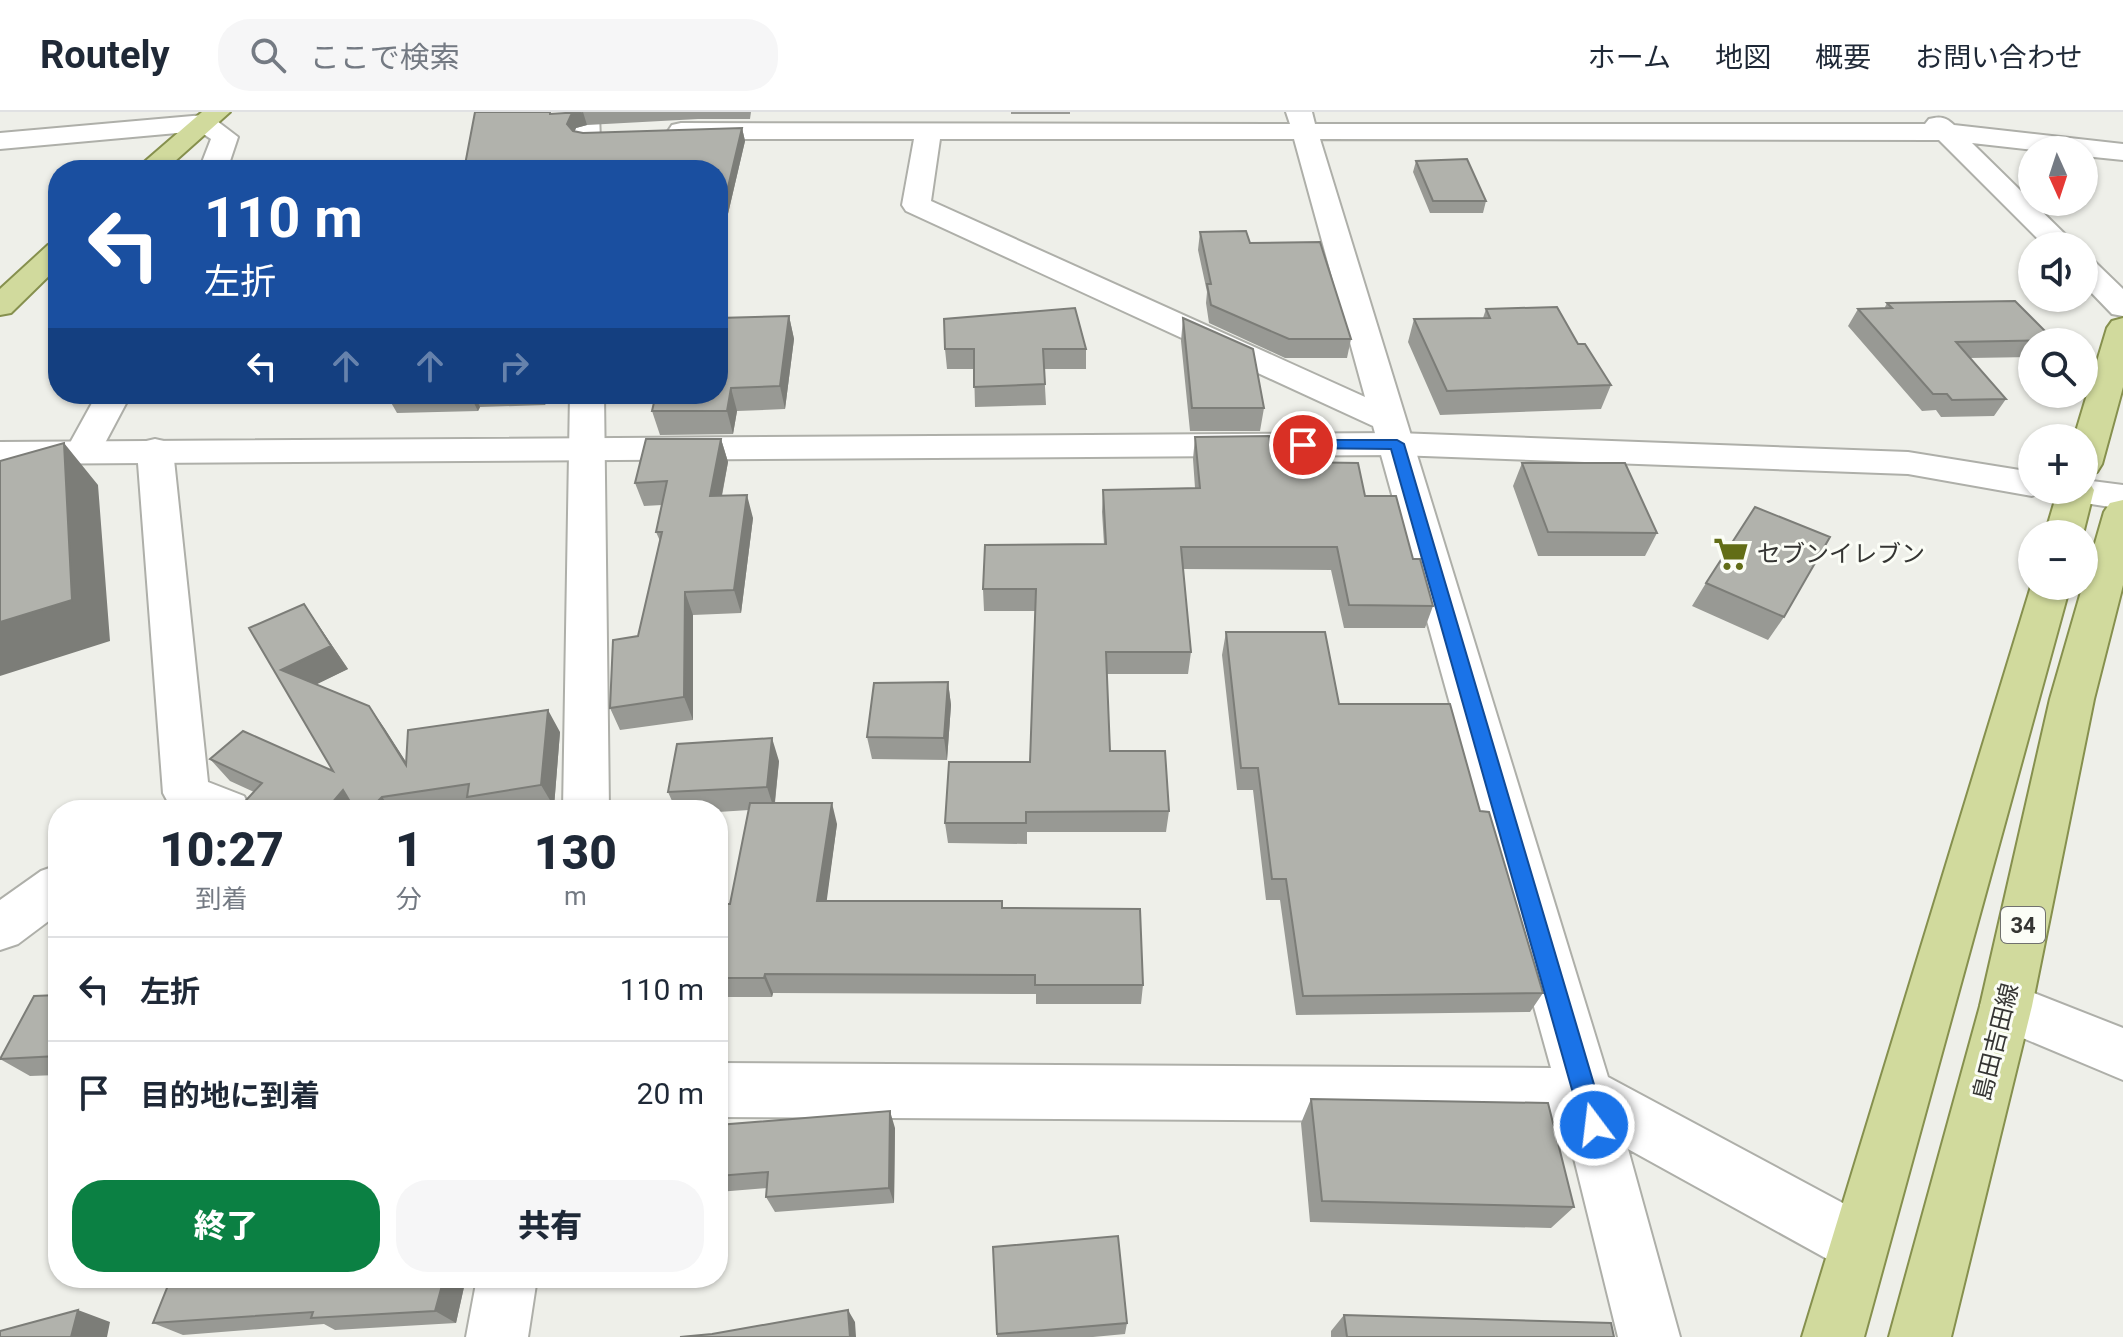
<!DOCTYPE html>
<html lang="ja">
<meta charset="utf-8">
<style>
:root{--surface:#fff;--page:#f6f6f7;--text:#1f2937;--muted:#747a83;--line:#e0e1e3;--accent:#0b8043}
body{margin:0;font-family:Roboto,"Noto Sans JP",sans-serif;background:var(--page);color:var(--text);height:100vh;display:flex;flex-direction:column;font-size:30px;white-space:nowrap}
*{box-sizing:border-box;margin:0}
p{font-size:26px;color:var(--muted)}
.icon{flex:none;width:44px;height:44px;fill:none;stroke:currentColor;stroke-width:2;stroke-linecap:round;stroke-linejoin:round}
.map{position:relative;flex:1;overflow:hidden}
.sheet{position:absolute;left:48px;top:688px;width:680px;height:488px;display:flex;flex-direction:column;background:var(--surface);border-radius:32px;box-shadow:0 2px 6px #0004}
.sheet>*{flex:none}
.banner{position:absolute;left:48px;top:48px;width:680px;height:244px;border-radius:32px;box-shadow:0 2px 6px #0004;background:#1a4fa0;color:#fff;overflow:hidden}
.needle{width:52px;rotate:177deg}
.buttons{position:absolute;left:2018px;top:24px;display:grid;gap:16px}
.buttons a{display:grid;place-items:center;width:80px;height:80px;border-radius:50%;background:var(--surface);box-shadow:0 2px 6px #0004;font-size:40px}
.pin{position:absolute;display:grid;place-items:center;width:68px;height:68px;color:#fff;margin:-34px;border:4px solid #fff;border-radius:50%;box-shadow:0 2px 8px #0007}
.me{position:absolute;width:88px;margin:-44px;rotate:345deg;stroke-linejoin:round;filter:drop-shadow(0 0 6px #0008)}
.turn{display:flex;align-items:center;gap:28px;height:168px;padding:0 24px;font-size:36px}
.turn .icon{width:104px;height:104px;stroke-width:2.5}
.turn b{display:block;font-size:56px;line-height:68px}
.lanes{display:flex;align-items:center;height:76px;padding:0 24px;background:#0003;justify-content:center;gap:40px;direction:ltr}
.lanes .off{opacity:.35}
.eta{display:flex;justify-content:space-evenly;align-items:center;height:136px;text-align:center}
.eta b{font-size:48px;font-weight:800;line-height:56px}
.button{display:flex;gap:16px;margin-top:auto;padding:16px 24px}
.button a{flex:1;height:92px;border-radius:32px;background:var(--accent);color:#fff;font-size:32px;font-weight:800;line-height:92px;text-align:center}
.button a+a{background:var(--page);color:var(--text)}
ul{padding:0;list-style:none}
li{display:flex;align-items:center;gap:24px;height:104px;padding:0 24px;border-top:2px solid var(--line)}
li div{flex:1}
li b{display:block;font-size:30px}
li em{font-style:normal}
header{display:flex;align-items:center;gap:48px;box-sizing:border-box;height:112px;padding:0 40px;background:var(--surface);border-bottom:2px solid var(--line)}
header strong{font-size:38px}
nav{display:flex;gap:44px;margin-inline-start:auto;font-size:28px}
.search{width:560px;height:72px;background:var(--page);display:flex;align-items:center;gap:20px;box-sizing:border-box;padding:0 28px;border-radius:32px;color:var(--muted);font-size:30px}
.map>svg:first-child{display:block}
</style>
<header>
<strong>Routely</strong>
<div class="search"><svg class="icon" aria-label="search" viewBox="0 0 24 24"><circle cx="10" cy="10" r="6"/><path d="M15 15l6 6"/></svg>ここで検索</div>
<nav><a>ホーム</a><a>地図</a><a>概要</a><a>お問い合わせ</a></nav>
</header>
<div class="map">
<svg width="2123" height="1225" viewBox="0 0 2123 1225">
<rect width="100%" height="100%" fill="#eeefe9"/>
<g fill="none" stroke-linecap="round" stroke-linejoin="round">
<g stroke="#aeafa9" stroke-width="4">
<path id="street" d="M573,0H599L601,58H573Z
M1286,0H1312L1315,12H1925L1929,7C1940,4 1946,5 1954,13L2123,32V48L2084,44V38H2035L1972,31L2077,134H2045L1939,28L1320,27L1608,965L1880,1111L1889,1132L1880,1153L1859,1162L1838,1153L1628,1037L1680,1225H1618L1565,1010L718,1005V951L1551,956L1373,314L906,99L902,93L914,27H681L672,25L668,19L672,13L681,11L1290,12ZM940,27H1294L1365,285L931,89Z
M204,3L213,6L238,25L227,58H199L211,27L199,19L0,37V21Z
M2084,147L2095,150L2123,177V204L2112,202L2084,173Z
M97,282H131L96,348L83,351L70,348L65,340Z
M570,282H604L609,698H563Z
M155,327L168,330L173,338L208,670L244,684L251,698H179L170,694L163,681L137,338L142,330Z
M58,753V802L18,832L0,838V788L41,759Z
M2006,870L2123,916V968L1987,911L1980,894L1987,877Z
M477,1166H537L528,1225H466Z"/>
</g>
<g stroke="#aeafa9" stroke-width="4">
<path id="secondary" d="M1397,321L1908,340L2032,360V378H2047L2032,384L1908,362L1397,343L0,352V330Z
M2084,368L2123,373V397L2053,386L2048,378H2084Z"/>
</g>
<g stroke="#86904e" stroke-width="4">
<path id="primary" d="M202,0H230L165,58H135Z
M58,130V155L11,201L0,203V177L48,133Z
M2123,206V275L2102,352L2097,360L2084,363V326H2074L2107,216L2112,209Z
M2084,368L2089,370L2094,378L2083,422H2045L2058,378H2084Z
M2123,388V473L2094,587L2032,894L1951,1225H1889L1980,894L2050,587L2104,400L2110,391Z
M2032,471V474H2070L1864,1225H1802Z"/>
</g>
<use href="#street" fill="#fff" fill-rule="evenodd"/>
<use href="#secondary" fill="#fff" fill-rule="evenodd"/>
<use href="#primary" fill="#d1da9d" fill-rule="evenodd"/>
</g>
<path fill="#989994" d="M475,0L555,2L570,0H751L750,7H698L587,13L576,16L574,20L583,21L742,16L745,29L727,106L718,103V58Z
M1011,0H1070V2H1011Z
M1416,49L1486,89L1483,101H1430L1413,60Z
M1200,120L1250,131L1351,227L1347,246H1285L1209,211L1206,191L1207,180L1198,138Z
M1887,191L2054,228L2052,230H2032V245L1970,246L2006,287L1994,304L1941,305L1936,298L1922,299L1848,214L1858,197H1884Z
M1486,197L1578,232L1611,273L1601,297L1440,303L1408,230L1414,207L1483,206Z
M789,204L794,227L785,297L737,299L733,322L660,323L652,299Z
M1183,206L1264,296L1260,319H1190L1181,229Z
M945,237H1086V257H1044L1046,293L975,295L974,257H947Z
M391,282H549L545,293L480,295L478,299L397,301L389,287Z
M1195,325L1272,339L1365,384L1413,447L1433,494L1425,516H1344L1331,458L1183,457L1191,540L1188,562H1107L1110,639L1169,699L1166,720H1027V732L948,731L945,711L1030,650L1035,499H984L983,477L1104,432L1102,400L1103,378L1195,376L1193,347Z
M721,327L728,350L722,384L753,406L741,501L693,503V608L620,618L610,596L638,524L660,429L656,420L662,393L644,394L635,371Z
M1522,351L1657,421L1645,444H1538L1513,374Z
M1706,471L1784,505L1768,528L1692,494Z
M304,492L348,557L316,572L369,594L406,650L560,620L554,695L535,698H476L474,695L455,698H237L254,680L230,669L210,647L333,659L249,516Z
M1226,520L1339,592L1480,699L1543,881L1530,900L1296,903L1280,788H1266L1253,678H1237L1222,543Z
M948,570L951,593L947,648L872,647L867,625Z
M779,649L775,691L837,712L826,789L1002,796L1143,873L1141,892H1036V882L773,881L772,885H718V792H730L749,698L718,700V698H676L668,680Z
M58,883V963L30,964L0,947Z
M1311,987L1574,1095L1551,1116L1310,1110L1301,1011Z
M718,999L723,1008V1012L895,1016L894,1091L775,1100L766,1085L767,1076L718,1080Z
M171,1166H466L456,1211L335,1218L324,1212L183,1223L153,1211Z
M1344,1203L1614,1225H1331V1219Z
M1127,1211L1125,1222L1093,1225H997V1222Z"/>
<path fill="#7c7d78" d="M583,0L587,13L576,16L572,26L567,12L571,3Z
M742,16L745,29L727,106L724,92Z
M789,204L794,227L785,297L780,274Z
M731,276L737,299L733,322L727,299Z
M472,282H474L480,295L478,299L471,285Z
M540,282H549L545,293Z
M721,327L728,350L717,408L710,384Z
M64,331L98,373L110,529L0,564V510Z
M747,383L753,406L741,501L734,478Z
M685,480L693,503V608L684,585Z
M304,492L348,557L299,581L281,558Z
M948,570L951,593L947,648L944,626Z
M369,594L385,617L422,675L406,653Z
M548,598L560,620L554,695L541,673Z
M772,626L779,649L774,697L767,675Z
M343,678L360,698H326Z
M382,685L392,698H369Z
M832,691L837,712L824,809L817,789Z
M765,862L773,881L772,885L764,866Z
M718,999L723,1008L721,1030L718,1025Z
M890,999L895,1016L894,1091L889,1076Z
M444,1166H466L456,1211L435,1199Z
M78,1198L110,1210L107,1225H71Z
M848,1198L855,1210L856,1225H850Z"/>
<path fill="#b1b2ac" stroke="#7c7d78" stroke-width="2" d="M475,0H550V2L581,0L571,3L567,12L573,19L583,21L742,16L724,92L718,90V58H464Z
M1467,47L1486,89H1433L1416,49Z
M1246,119L1250,131L1320,130L1351,227H1289L1211,193L1207,172H1211L1200,120Z
M2015,189L2054,228L1956,230L2006,287L1952,288L1947,282H1933L1858,197L1892,196L1887,191Z
M1557,195L1578,232H1585L1611,273L1447,279L1414,207L1490,206L1486,197Z
M1075,196L1086,237H1043L1045,272L974,275V237H945L944,207Z
M789,204L780,274L731,276L727,299H652L656,282H718V206Z
M1183,206L1253,237L1264,296H1192Z
M391,282H472L471,285L389,287Z
M1269,324L1272,339L1296,340V350L1358,351L1365,384H1396L1413,447H1420L1433,494L1349,493L1337,435H1181L1191,540H1106L1110,639H1165L1169,699L1026,700V711H945L949,650H1030L1036,477H983L985,433L1106,432L1103,378L1200,376L1195,325Z
M646,327H721L710,384L747,383L734,478L685,480L684,585L610,596L613,528L638,524L662,420H656L667,369L635,371Z
M64,331L72,488L0,510V349Z
M1522,351H1625L1657,421L1548,420Z
M1755,395L1830,425L1784,505L1706,471Z
M304,492L331,534L281,558L369,594L406,653L408,618L548,598L541,673L467,685L469,672L382,685L369,698H355L343,678L326,698H237L262,671L210,647L243,619L333,659L249,516Z
M1226,520H1325L1339,592H1450L1480,699L1489,700L1543,881L1303,884L1286,767H1272L1258,656H1241Z
M948,570L944,626L867,625L874,571Z
M772,626L767,675L668,680L677,632Z
M750,691H832L817,789H1002V796L1140,797L1143,873H1035V863L765,862L764,866H718V792H730Z
M58,883V944L0,947L34,884Z
M1311,987L1548,991L1574,1095L1322,1089Z
M890,999L889,1076L766,1085L768,1060L718,1064V1013Z
M1118,1124L1127,1211L997,1222L993,1135Z
M171,1166H444L435,1199L311,1206L313,1200L153,1211Z
M78,1198L71,1225H0V1219Z
M848,1198L850,1225H680L712,1222Z
M1344,1203L1611,1211L1614,1225H1347Z"/>
<path fill="#1a73e8" stroke="#114b97" stroke-width="2" d="M1303,328H1397L1404,332L1606,1013L1602,1021L1594,1025L1586,1021L1582,1013L1391,337L1298,336V329Z"/>
<defs>
<g id="supermarket-bare" transform="scale(2.76)"><path d="M-6-5.5h2.5l.6 2H6L4.5 2H-2.5L-4.4-4H-6ZM-1.5 3.2a1.3 1.3 0 1 0 .1 0ZM3 3.2a1.3 1.3 0 1 0 .1 0Z" fill="#626d16" stroke="#fbfdf6" stroke-width="2.5" paint-order="stroke"/></g>
</defs>
<g fill-rule="evenodd">
<use href="#supermarket-bare" x="1731" y="442"/>
</g>
<g text-anchor="middle" stroke-width="6" stroke-linejoin="round" paint-order="stroke">
<rect fill="#fbfdf6" stroke="#70716e" stroke-width="2" x="2001" y="795" width="44" height="36" rx="6"/>
<g font-size="22" font-weight="bold" fill="#353533">
<text x="2023" y="821">34</text>
</g>
<g font-size="24" fill="#353533" stroke="#fbfdf6" text-anchor="start">
<text x="1757" y="450">セブンイレブン</text>
</g>
<g font-size="24" fill="#353533" stroke="#fbfdf6">
<text transform="translate(1996 930) rotate(-76)" y="8">島田吉田線</text>
</g>
</g>
</svg>
<div class="buttons">
<a><svg class="needle" viewBox="-14 -14 28 28"><path d="M0-13l5 13h-10z" fill="#e53935"/><path d="M0 13l5-13h-10z" fill="#747a83"/></svg></a>
<a><svg class="icon" aria-label="sound" viewBox="0 0 24 24"><path d="M4 9h4l5-4v14l-5-4H4zM17 9q2 3 0 6"/></svg></a>
<a><svg class="icon" aria-label="search" viewBox="0 0 24 24"><circle cx="10" cy="10" r="6"/><path d="M15 15l6 6"/></svg></a>
<a>+</a>
<a>−</a>
</div>
<div class="pin" style="left:1303px;top:333px;background:#d93025"><svg class="icon" aria-label="arrive" viewBox="0 0 24 24"><path d="M6 21V4h12l-3 4 3 4H6"/></svg></div>
<svg class="me" style="left:1594px;top:1013px" viewBox="-20 -20 40 40"><circle r="17" fill="#1a73e8" stroke="#fff" stroke-width="3"/><path d="M0-11L8 9 0 5-8 9z" fill="#fff"/></svg>
<div class="banner">
<div class="turn"><svg class="icon" aria-label="left" viewBox="0 0 24 24"><path d="M17 20v-9H6M10 6l-5 5 5 5"/></svg><div><b>110 m</b>左折</div></div>
<div class="lanes"><svg class="icon" aria-label="left" viewBox="0 0 24 24"><path d="M17 20v-9H6M10 6l-5 5 5 5"/></svg><svg class="icon off" aria-label="ahead" viewBox="0 0 24 24"><path d="M12 20V5M6 11l6-6 6 6"/></svg><svg class="icon off" aria-label="ahead" viewBox="0 0 24 24"><path d="M12 20V5M6 11l6-6 6 6"/></svg><svg class="icon off" aria-label="right" viewBox="0 0 24 24"><path d="M7 20v-9h11M14 6l5 5-5 5"/></svg></div>
</div>
<section class="sheet">
<div class="eta">
<div><b>10:27</b><p>到着</p></div>
<div><b>1</b><p>分</p></div>
<div><b>130</b><p>m</p></div>
</div>
<ul>
<li><svg class="icon" aria-label="left" viewBox="0 0 24 24"><path d="M17 20v-9H6M10 6l-5 5 5 5"/></svg><div><b>左折</b></div><em>110 m</em></li>
<li><svg class="icon" aria-label="arrive" viewBox="0 0 24 24"><path d="M6 21V4h12l-3 4 3 4H6"/></svg><div><b>目的地に到着</b></div><em>20 m</em></li>
</ul>
<div class="button"><a>終了</a><a>共有</a></div>
</section>
</div>
